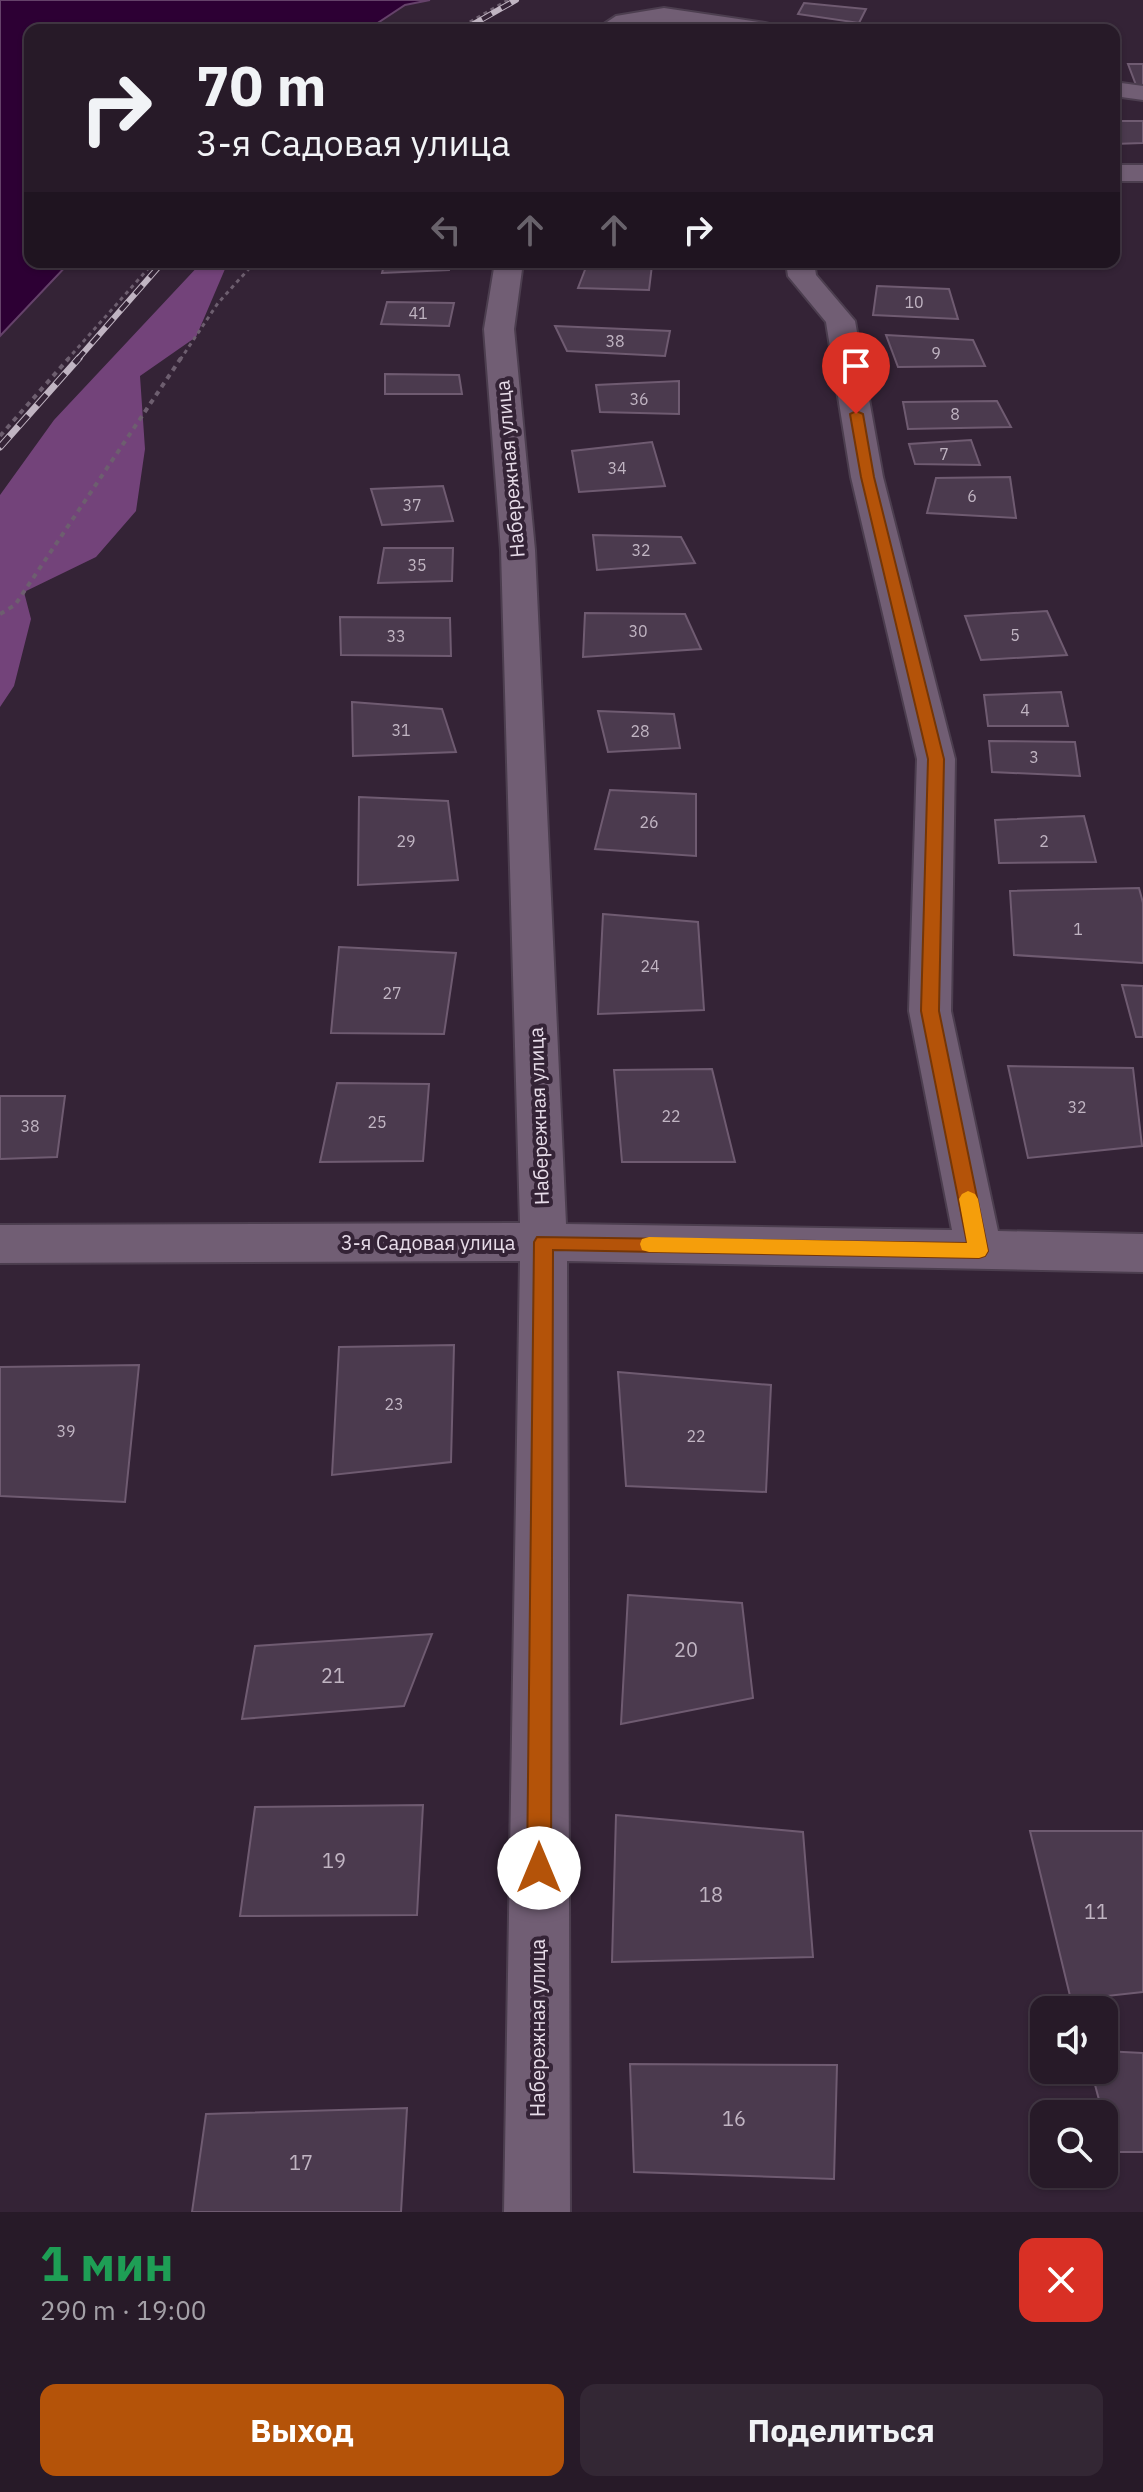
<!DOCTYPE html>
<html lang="ru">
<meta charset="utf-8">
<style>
:root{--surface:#271a28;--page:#332734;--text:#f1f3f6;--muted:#a4a1a8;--line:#433845;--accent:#b45309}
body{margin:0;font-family:"IBM Plex Sans",sans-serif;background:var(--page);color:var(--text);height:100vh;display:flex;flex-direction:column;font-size:30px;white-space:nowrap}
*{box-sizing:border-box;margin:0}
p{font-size:26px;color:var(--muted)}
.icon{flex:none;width:44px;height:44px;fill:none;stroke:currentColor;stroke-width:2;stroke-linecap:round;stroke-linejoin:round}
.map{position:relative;height:2212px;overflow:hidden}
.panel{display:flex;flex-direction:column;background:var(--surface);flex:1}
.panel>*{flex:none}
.top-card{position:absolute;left:24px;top:24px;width:1096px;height:244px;border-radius:16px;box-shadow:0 2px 6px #0004,0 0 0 2px var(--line);background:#271a28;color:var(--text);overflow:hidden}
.fabs{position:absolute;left:1030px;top:1996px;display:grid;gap:16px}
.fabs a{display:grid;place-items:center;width:88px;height:88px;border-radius:16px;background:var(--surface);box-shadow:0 2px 6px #0004,0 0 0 2px var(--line);font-size:40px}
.pin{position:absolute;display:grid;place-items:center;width:68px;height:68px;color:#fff;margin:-82px -34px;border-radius:50% 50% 50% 0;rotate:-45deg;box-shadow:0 0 8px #0007}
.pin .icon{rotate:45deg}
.me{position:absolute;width:88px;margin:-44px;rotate:0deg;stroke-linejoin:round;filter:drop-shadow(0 0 6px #0008)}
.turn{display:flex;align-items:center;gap:28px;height:168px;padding:0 40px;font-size:36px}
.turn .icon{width:104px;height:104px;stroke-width:2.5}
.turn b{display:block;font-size:56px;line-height:68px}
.lanes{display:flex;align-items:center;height:76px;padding:0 40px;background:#0003;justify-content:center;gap:40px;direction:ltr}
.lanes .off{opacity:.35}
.round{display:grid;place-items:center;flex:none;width:84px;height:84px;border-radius:16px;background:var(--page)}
.overview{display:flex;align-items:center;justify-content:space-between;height:136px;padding:0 40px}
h1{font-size:48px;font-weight:700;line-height:60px;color:#1e9e55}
.action{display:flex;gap:16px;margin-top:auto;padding:16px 40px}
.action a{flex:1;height:92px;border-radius:16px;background:var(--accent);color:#fff;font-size:32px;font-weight:700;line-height:92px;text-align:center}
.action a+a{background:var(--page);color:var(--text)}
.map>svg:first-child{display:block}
</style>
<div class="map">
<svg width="1143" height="2212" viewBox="0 0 1143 2212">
<rect width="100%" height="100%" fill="#342336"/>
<path fill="#73437a" d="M202,262H228L196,337L140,376L145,449L136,511L96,557L24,592L31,619L14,686L0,707V495L54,420Z"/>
<path fill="#2d0034" stroke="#65426a" stroke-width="2" d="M0,0H430L405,5L367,30H30V262H70L0,336Z"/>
<path fill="#4b3a4e" stroke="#6f5b71" stroke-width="2" d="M804,3L866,9L859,23L798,14Z
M1128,64H1143V85H1136Z
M1114,121H1143V143L1114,144Z
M385,262H450L449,270L382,273Z
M588,262L652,265L649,290L578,288Z
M877,286L949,289L958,319L873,315Z
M387,302L454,303L449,326L381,324Z
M555,326L670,331L665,356L567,351Z
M886,335L973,340L985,366L898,367Z
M385,374L459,375L462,394H385Z
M679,381V414L600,412L596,385Z
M997,401L1011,427L908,429L903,402Z
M971,440L980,465L915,464L909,444Z
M652,442L665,486L579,492L572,451Z
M1010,477L1016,518L927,513L936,478Z
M443,486L453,521L382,525L371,489Z
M593,535L681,537L695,563L597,570Z
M384,548H453L452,581L378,583Z
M1047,611L1067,655L981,660L965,616Z
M585,613L685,614L701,649L583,657Z
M340,617L450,618L451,656L341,655Z
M1061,692L1068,726H988L984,695Z
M352,702L442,709L456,752L353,756Z
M598,711L674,714L680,748L608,752Z
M989,741L1075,742L1080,776L992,772Z
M610,790L696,794V856L595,849Z
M359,797L448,801L458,880L358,885Z
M1084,816L1096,862L999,863L995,820Z
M1139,888L1143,903V963L1014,955L1010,891Z
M603,914L698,922L704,1010L598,1014Z
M339,947L456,953L444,1034L331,1033Z
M1122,985L1143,986V1037H1136Z
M1008,1066L1133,1068L1142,1146L1028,1158Z
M712,1069L735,1162H622L614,1070Z
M337,1083L429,1084L423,1161L320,1162Z
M0,1096H65L57,1157L0,1159Z
M454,1345L451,1462L332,1475L339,1347Z
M139,1365L125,1502L0,1496V1367Z
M618,1372L771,1385L766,1492L626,1486Z
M628,1595L742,1603L753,1698L621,1724Z
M432,1634L404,1706L242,1719L255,1646Z
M423,1805L417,1915L240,1916L255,1807Z
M616,1815L803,1832L813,1957L612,1962Z
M1030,1831H1143V1992L1071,2000Z
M1104,2051L1143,2053V2152H1113L1091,2070H1104Z
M630,2064L837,2065L834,2179L634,2172Z
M407,2108L401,2212H192L206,2114Z"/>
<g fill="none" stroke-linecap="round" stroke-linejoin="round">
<g stroke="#4c3e4f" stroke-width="4">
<path id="minor" d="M664,8L765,23L773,25L777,30H726L664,22L644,24L625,30H595L616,16Z
M1114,82L1143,86V100L1114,96Z
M1114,165H1143V181H1114Z
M495,262H523L514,329L535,550L566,1224L952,1230L909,1011L917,759L851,477L826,322L788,276L786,262H814L816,275L855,321L883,477L955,759L951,1011L998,1231L1143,1234V1272L567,1261L570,2212H504L520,1261L0,1263V1225L520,1223L501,550L484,329Z"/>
</g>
<path stroke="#6d5e6f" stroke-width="3" stroke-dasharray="4 4" stroke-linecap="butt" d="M456,30L508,0
M67,360L154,262
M180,360L218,303L255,262"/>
<path stroke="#6d5e6f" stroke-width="4" stroke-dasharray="5 5" stroke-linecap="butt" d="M0,436L69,358
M0,614L15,605L181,358"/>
<use href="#minor" fill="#715e74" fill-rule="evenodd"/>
<g stroke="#c0b4c2" stroke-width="6">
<path id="rail-far1" d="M463,30L516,0
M77,360L163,262"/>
</g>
<g stroke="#c0b4c2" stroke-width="7">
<path id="rail" d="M0,447L79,358"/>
</g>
<use href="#rail-far1" stroke="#342336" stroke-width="4" stroke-dasharray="11" stroke-linecap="butt"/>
<use href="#rail" stroke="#342336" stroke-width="5" stroke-dasharray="14" stroke-linecap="butt"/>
</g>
<path fill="#b45309" stroke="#753606" stroke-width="2" d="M856,411L863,414L874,477L944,759L939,1011L988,1251L985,1256L979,1258L553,1250L551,1868L548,1877L539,1880L531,1877L527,1868L534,1242L537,1237L967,1243L921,1011L928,759L861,477L850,414Z"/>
<path fill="#f59e0b" d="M968,1191L975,1194L978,1199L988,1251L985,1256L979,1258L649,1252L642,1250L640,1244L642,1239L649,1237L967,1243L959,1199L962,1194Z"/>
<g text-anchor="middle" stroke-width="8" stroke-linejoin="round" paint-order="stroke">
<g font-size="16" fill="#c0b4c2">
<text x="914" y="308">10</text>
<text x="418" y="319">41</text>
<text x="615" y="347">38</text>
<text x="936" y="359">9</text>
<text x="639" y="405">36</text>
<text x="955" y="420">8</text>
<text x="944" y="460">7</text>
<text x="617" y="474">34</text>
<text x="972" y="502">6</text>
<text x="412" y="511">37</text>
<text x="641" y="556">32</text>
<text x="417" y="571">35</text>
<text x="638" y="637">30</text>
<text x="1015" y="641">5</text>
<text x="396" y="642">33</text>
<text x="1025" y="716">4</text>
<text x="401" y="736">31</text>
<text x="640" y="737">28</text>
<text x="1034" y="763">3</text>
<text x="649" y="828">26</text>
<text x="406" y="847">29</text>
<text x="1044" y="847">2</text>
<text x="1078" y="935">1</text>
<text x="650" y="972">24</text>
<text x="392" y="999">27</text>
<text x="1077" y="1113">32</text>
<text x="671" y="1122">22</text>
<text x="377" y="1128">25</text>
<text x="30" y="1132">38</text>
<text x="394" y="1410">23</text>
<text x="66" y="1437">39</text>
<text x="696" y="1442">22</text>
</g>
<g font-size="20" fill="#e7dce9" stroke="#342336">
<text transform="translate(510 469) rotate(-95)" y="7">Набережная улица</text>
<text transform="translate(539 1116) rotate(-92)" y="7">Набережная улица</text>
<text x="428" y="1250">3-я Садовая улица</text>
<text transform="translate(538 2028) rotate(-90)" y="7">Набережная улица</text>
</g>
<g font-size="20" fill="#c0b4c2">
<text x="686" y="1657">20</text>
<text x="333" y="1683">21</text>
<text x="334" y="1868">19</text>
<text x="711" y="1902">18</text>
<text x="1096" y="1919">11</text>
<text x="734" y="2126">16</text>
<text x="301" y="2170">17</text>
</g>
</g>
</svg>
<div class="fabs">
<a><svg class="icon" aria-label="sound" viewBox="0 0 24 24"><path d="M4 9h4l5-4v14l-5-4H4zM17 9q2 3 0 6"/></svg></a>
<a><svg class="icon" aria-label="search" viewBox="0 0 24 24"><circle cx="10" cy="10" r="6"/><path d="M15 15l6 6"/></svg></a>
</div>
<div class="pin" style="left:856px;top:414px;background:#d93025"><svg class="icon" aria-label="arrive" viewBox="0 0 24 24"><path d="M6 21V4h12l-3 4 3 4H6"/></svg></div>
<svg class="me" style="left:539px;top:1868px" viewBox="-20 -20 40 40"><circle r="19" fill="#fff"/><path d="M0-13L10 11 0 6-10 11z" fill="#b45309"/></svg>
<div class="top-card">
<div class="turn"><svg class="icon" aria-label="right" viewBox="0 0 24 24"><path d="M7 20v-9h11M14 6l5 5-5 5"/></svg><div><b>70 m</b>3-я Садовая улица</div></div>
<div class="lanes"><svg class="icon off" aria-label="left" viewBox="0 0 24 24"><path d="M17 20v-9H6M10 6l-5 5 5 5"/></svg><svg class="icon off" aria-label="ahead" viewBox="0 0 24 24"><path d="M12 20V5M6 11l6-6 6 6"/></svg><svg class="icon off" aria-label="ahead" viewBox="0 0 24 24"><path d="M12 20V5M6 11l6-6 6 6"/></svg><svg class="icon" aria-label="right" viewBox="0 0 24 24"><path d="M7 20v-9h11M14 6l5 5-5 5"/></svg></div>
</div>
</div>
<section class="panel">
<div class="overview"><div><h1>1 мин</h1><p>290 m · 19:00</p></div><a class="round" style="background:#d93025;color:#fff"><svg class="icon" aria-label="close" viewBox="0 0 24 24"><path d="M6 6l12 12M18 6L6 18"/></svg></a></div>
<div class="action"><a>Выход</a><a>Поделиться</a></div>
</section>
